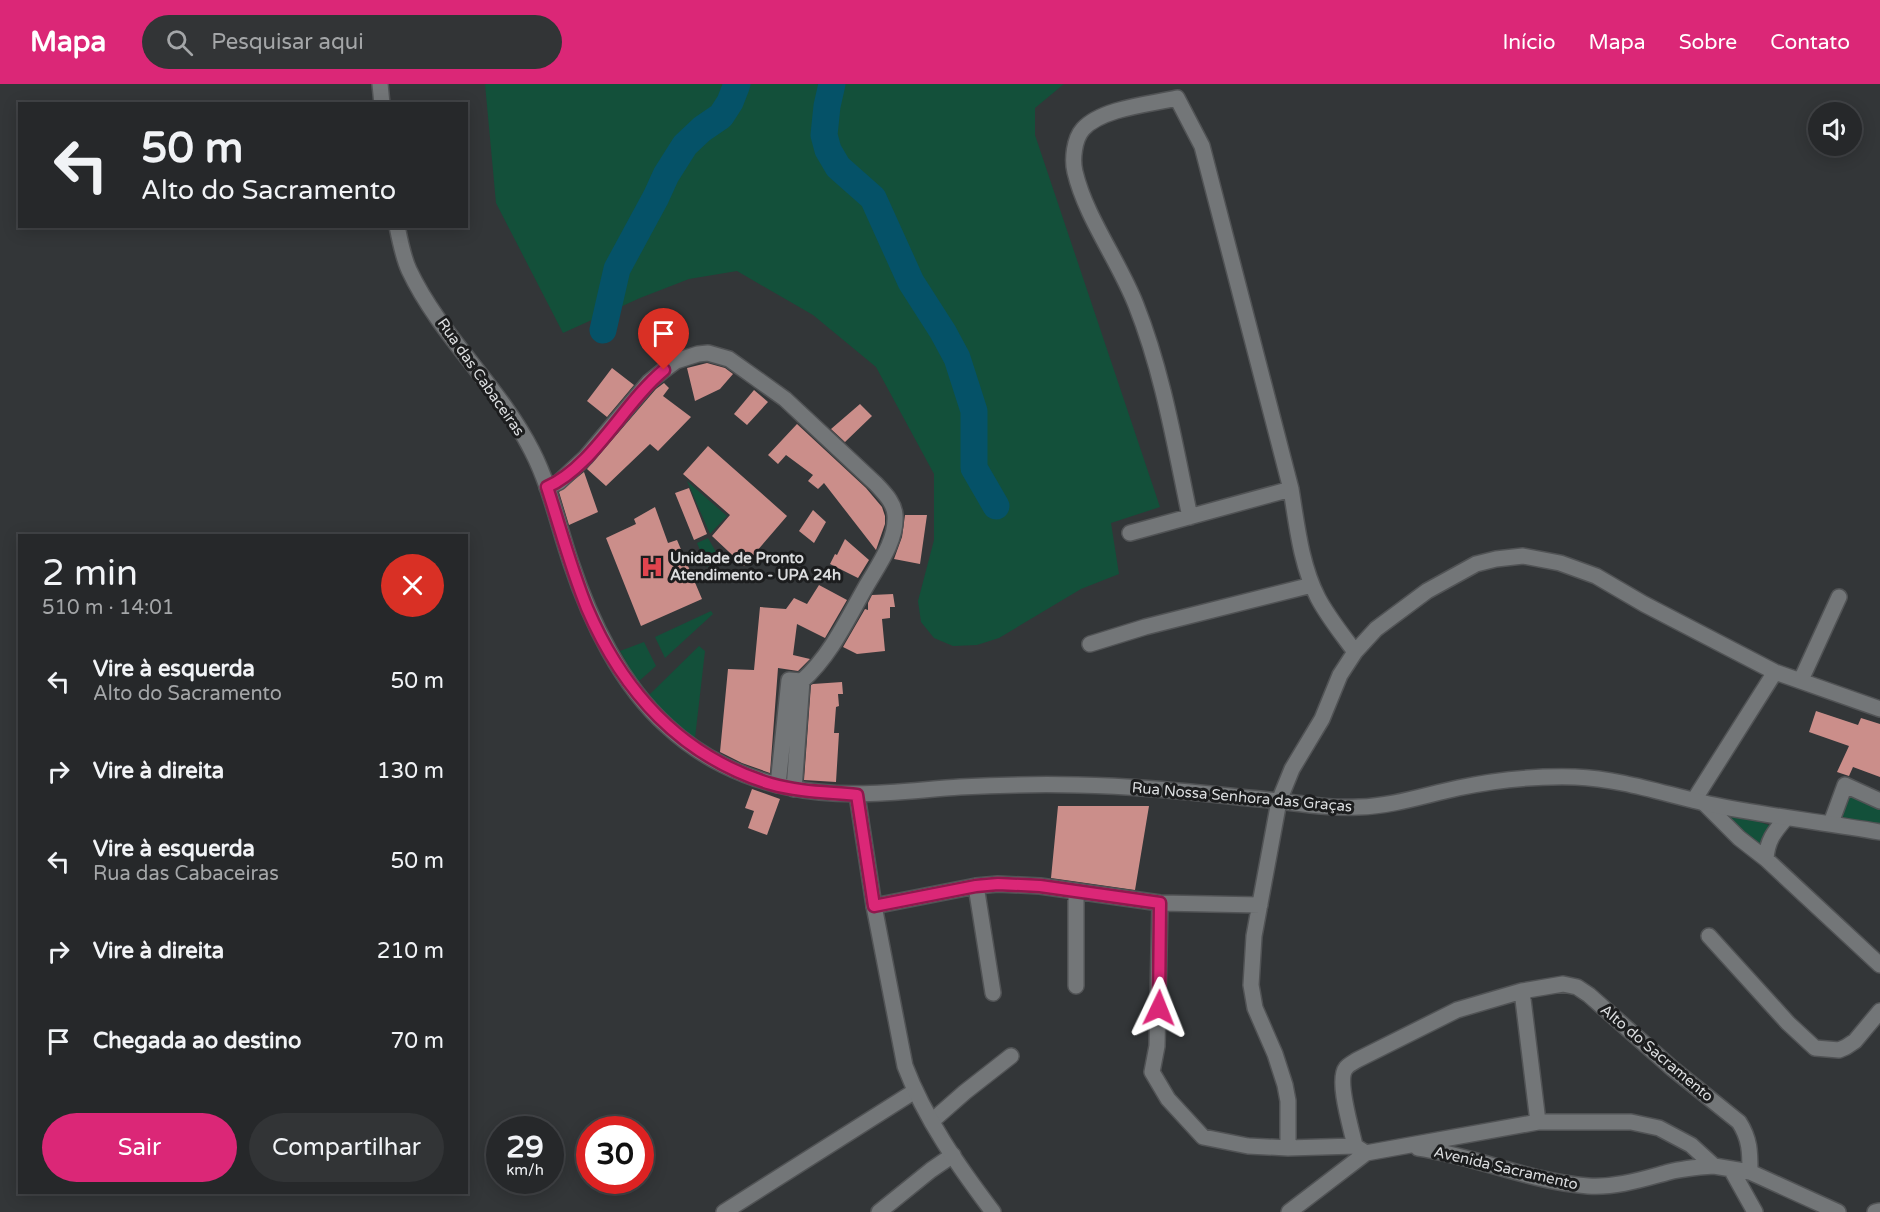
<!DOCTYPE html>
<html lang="pt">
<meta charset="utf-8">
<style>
:root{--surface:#26282a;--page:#323436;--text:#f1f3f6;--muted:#a4a6a8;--line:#424447;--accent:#db2777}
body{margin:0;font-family:"Varela Round",sans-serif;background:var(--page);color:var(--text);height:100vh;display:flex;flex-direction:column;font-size:22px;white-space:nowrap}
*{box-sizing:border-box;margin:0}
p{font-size:20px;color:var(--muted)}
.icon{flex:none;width:33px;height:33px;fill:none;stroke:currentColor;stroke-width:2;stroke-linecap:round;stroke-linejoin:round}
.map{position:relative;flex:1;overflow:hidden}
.drawer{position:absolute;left:18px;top:450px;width:450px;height:660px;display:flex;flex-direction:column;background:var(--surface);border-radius:0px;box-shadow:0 3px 15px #0003,0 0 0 2px var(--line)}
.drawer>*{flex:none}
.banner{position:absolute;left:18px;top:18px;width:450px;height:126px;border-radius:0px;box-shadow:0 3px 15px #0003,0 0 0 2px var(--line);background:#26282a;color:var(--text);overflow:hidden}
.buttons{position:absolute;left:1808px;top:18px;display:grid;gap:12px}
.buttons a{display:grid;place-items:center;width:54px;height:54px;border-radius:50%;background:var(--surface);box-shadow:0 3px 15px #0003,0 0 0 2px var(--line);font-size:30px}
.speed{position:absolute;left:486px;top:1032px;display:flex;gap:12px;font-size:30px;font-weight:700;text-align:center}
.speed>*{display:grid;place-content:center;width:78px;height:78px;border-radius:50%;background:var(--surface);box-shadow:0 3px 15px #0003,0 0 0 2px var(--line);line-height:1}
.speed small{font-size:15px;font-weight:400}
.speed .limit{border:9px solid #d22;background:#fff;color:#111}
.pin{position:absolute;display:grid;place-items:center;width:51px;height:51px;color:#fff;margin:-62px -26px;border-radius:50% 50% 50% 0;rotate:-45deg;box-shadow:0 0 6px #0007}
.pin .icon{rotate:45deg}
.me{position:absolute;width:66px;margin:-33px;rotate:2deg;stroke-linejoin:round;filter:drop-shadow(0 0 4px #0008)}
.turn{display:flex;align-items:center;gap:21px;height:126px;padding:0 24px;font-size:27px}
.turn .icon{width:78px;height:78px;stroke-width:2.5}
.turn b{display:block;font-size:42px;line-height:51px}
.round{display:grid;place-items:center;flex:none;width:63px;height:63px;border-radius:32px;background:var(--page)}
.head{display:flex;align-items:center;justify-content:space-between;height:102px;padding:0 24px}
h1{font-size:36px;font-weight:600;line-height:45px}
.cta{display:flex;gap:12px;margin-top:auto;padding:12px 24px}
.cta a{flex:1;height:69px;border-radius:36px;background:var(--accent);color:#fff;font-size:24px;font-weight:600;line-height:69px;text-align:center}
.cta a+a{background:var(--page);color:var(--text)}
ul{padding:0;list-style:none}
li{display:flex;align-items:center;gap:18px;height:90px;padding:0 24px}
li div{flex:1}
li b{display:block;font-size:22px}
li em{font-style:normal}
header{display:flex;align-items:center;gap:36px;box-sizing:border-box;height:84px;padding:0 30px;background:var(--accent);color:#fff}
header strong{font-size:28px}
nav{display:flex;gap:33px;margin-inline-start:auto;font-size:21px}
.search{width:420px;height:54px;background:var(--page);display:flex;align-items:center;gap:15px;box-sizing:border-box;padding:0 21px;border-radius:33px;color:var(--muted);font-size:22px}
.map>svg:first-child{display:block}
</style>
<header>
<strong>Mapa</strong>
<div class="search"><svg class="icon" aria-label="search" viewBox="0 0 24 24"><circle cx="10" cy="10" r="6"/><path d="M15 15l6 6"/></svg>Pesquisar aqui</div>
<nav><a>Início</a><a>Mapa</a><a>Sobre</a><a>Contato</a></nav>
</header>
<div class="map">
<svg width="1880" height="1128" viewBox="0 0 1880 1128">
<rect width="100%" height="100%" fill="#333638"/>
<path fill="#13503a" d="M485,0H1064L1035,24V51L1160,423L1111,439L1119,490L1081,505L999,554L977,561L953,562L934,554L921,538L918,517L934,456V390L876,283L813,231L737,187L689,195L640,214L563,249L496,119Z
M687,397L727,432L710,450Z
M708,454L720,475L707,483L697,459Z
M711,527L713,530L665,574L655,553Z
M644,558L656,582L638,598L620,567Z
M699,562L705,567L695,654L676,641L649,611Z
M1846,710L1880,721V741L1840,733Z
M1730,729L1772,742L1762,763L1725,734Z"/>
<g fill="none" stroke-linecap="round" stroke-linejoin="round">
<path stroke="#055268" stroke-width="27" d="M832,0L827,22L824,51L828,66L838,83L873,114L911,198L943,248L957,274L974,327V384L996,422
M603,246L617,185L656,113L666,91L685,61L702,45L721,32L730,18L737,0"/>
</g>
<path fill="#cb8e8a" d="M707,279L725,284L733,290L720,305L695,317L687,284Z
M612,284L634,301L607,333L587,317Z
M664,299L669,304L663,312L691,333L658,367L650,360L606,402L587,385L656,305Z
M754,306L768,318L747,341L734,330Z
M860,320L872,332L845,358L831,345Z
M797,340L866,404L882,423L885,432V440L876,466L824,399L818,405L808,397L813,391L786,371L778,380L768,371Z
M708,362L787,432L744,482L712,452L730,431L683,390Z
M584,388L598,428L569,441L559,408Z
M689,404L707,450L694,456L675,409Z
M655,423L668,459L677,456L702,515L641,542L606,454L636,440L634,435Z
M813,426L826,438L814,459L799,447Z
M905,431H927L920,480L894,475L902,453Z
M845,455L869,476L858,494L830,480L835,470L837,471Z
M819,501L847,516L825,554L797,540L793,571L810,575L798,587L778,584L770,689L742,679L720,668L728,585L754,586L760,523L786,525L794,514L807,520Z
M893,510L895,523H890V534L882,535L885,567L857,570L843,563L865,525L868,526V519L872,511Z
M842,598L843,610H838L839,622L836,623L834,649H839L836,698L804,696L811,601L813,600Z
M1816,627L1858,641L1861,634L1880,640V693L1853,683L1849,692L1837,688L1849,662L1809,648Z
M752,705L780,715L767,751L748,744L754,727L745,724Z
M1058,722H1149L1135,806L1051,794Z"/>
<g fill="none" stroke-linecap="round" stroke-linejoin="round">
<g stroke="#515355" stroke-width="18">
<path id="street" d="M547,403L559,398L586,373L649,298L664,286L676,277L698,270L708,269L729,275L785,315L876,400C884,409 894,418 895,431C897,458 876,484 864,506C846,538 830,572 802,597
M1190,433C1175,362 1163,289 1136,221C1119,177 1086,134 1075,88C1072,76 1074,55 1083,45C1102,24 1151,20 1177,14L1202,62L1291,405C1297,442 1301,481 1318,514C1328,533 1342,550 1355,568
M1130,449L1291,405
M1090,560L1145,543L1312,501
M1801,596L1839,513
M778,701L789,596L802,597
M794,705L802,597
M1694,716L1775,588
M1704,719L1739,754L1766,775L1880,881
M1831,739L1845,701L1880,717
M1766,775C1767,757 1774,748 1786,734
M976,802L993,909
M1160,819L1157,962L1152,988L1168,1015L1203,1053L1248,1062L1288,1064L1355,1062L1366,1069L1538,1038H1631L1659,1044L1691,1061L1714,1082L1750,1088L1838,1128
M874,822L976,802L998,800L1040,802L1160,819L1260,821
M1709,852L1788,939L1815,964L1839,966L1846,963L1855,957L1880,927
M1076,902V807
M1522,907L1538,1038
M932,1037L965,1008L1011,972
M1355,1062C1352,1047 1336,996 1346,984C1348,981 1354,978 1357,976L1457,926L1522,907L1563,900L1577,903L1589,911L1673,985L1739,1038C1750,1055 1750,1068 1750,1088
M1288,1064V1017L1285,1001L1275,970L1255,924L1251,901L1254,852L1279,717L1292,685L1322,635L1340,591L1355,568L1376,545L1427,507L1476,480L1496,475L1523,472L1560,479L1596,492L1644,520L1775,588L1880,625
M1418,1064C1475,1072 1531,1098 1588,1102C1616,1104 1643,1095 1669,1088C1684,1084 1699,1083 1714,1082
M1731,1085L1755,1128
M724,1128L915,1007
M879,1128L931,1086L953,1071
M1289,1128L1366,1069
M1875,1128L1879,1127"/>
</g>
<g stroke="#515355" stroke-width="18">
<path id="secondary" d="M380,0L382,20
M397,142C400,157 403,173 409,186C440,252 499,302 532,367C550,402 558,441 571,479C590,536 621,601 667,642C700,673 743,694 787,703C846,716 901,707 960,703C999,701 1039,700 1078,701C1139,702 1199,709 1260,715C1293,718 1326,725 1359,723C1393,722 1425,711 1458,704C1495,696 1537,692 1575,693C1622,695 1664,710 1709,720C1766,732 1823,738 1880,748
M857,711L874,822L905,982C925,1035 959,1083 993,1128"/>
</g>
<use href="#street" stroke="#737678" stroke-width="15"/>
<use href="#secondary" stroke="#737678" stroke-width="15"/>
</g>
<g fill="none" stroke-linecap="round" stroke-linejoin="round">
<g stroke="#8e194d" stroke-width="15">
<path id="route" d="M664,286C624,319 593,383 547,403C560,443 571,485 587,524C623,608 682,673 771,700C799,708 828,708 857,711L874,822L976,802L998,800L1040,802L1160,819L1159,924"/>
</g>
<use href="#route" stroke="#db2777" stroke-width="10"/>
</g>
<defs>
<g id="hospital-bare" transform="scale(1.8)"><path d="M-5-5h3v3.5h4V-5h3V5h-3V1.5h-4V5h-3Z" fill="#e0444e" stroke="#1c1d1e" stroke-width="2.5" paint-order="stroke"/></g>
</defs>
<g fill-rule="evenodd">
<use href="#hospital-bare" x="652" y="483"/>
</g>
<g text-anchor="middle" stroke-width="6" stroke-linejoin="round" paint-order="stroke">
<g font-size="15" fill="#dbdddf" stroke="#1c1d1e">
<text transform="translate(481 293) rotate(55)" y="5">Rua das Cabaceiras</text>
<text transform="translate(1242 713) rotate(5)" y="5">Rua Nossa Senhora das Graças</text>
<text transform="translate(1657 969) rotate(40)" y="5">Alto do Sacramento</text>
<text transform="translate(1506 1084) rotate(13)" y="5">Avenida Sacramento</text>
</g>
<g font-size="15" font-weight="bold" fill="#dbdddf" stroke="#1c1d1e" text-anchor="start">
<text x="670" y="479">Unidade de Pronto<tspan x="670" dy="17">Atendimento - UPA 24h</tspan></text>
</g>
</g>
</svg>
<div class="buttons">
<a><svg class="icon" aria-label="sound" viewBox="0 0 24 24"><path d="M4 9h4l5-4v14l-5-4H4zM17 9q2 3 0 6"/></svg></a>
</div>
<div class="speed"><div>29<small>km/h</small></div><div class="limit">30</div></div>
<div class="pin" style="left:664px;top:286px;background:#d93025"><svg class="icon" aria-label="arrive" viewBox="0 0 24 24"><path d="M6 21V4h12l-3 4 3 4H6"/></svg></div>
<svg class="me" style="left:1159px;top:924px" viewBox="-20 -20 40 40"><path d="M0-17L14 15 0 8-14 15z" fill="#db2777" stroke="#fff" stroke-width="4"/></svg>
<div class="banner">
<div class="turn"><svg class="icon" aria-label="left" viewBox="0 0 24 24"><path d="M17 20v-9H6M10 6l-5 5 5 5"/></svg><div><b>50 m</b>Alto do Sacramento</div></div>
</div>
<section class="drawer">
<div class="head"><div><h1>2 min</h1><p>510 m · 14:01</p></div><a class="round" style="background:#d93025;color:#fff"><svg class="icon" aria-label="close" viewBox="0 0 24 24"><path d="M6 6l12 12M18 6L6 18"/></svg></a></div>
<ul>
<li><svg class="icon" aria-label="left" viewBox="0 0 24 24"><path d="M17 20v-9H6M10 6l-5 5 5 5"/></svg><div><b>Vire à esquerda</b><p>Alto do Sacramento</p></div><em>50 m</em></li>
<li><svg class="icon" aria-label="right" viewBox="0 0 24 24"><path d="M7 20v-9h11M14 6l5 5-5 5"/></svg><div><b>Vire à direita</b></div><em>130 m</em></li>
<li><svg class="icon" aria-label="left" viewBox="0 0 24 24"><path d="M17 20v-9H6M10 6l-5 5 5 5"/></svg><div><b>Vire à esquerda</b><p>Rua das Cabaceiras</p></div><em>50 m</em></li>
<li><svg class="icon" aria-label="right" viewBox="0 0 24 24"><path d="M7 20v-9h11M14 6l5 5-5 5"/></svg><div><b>Vire à direita</b></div><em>210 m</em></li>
<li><svg class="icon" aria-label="arrive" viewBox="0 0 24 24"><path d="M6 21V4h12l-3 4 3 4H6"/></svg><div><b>Chegada ao destino</b></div><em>70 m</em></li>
</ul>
<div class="cta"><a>Sair</a><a>Compartilhar</a></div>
</section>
</div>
